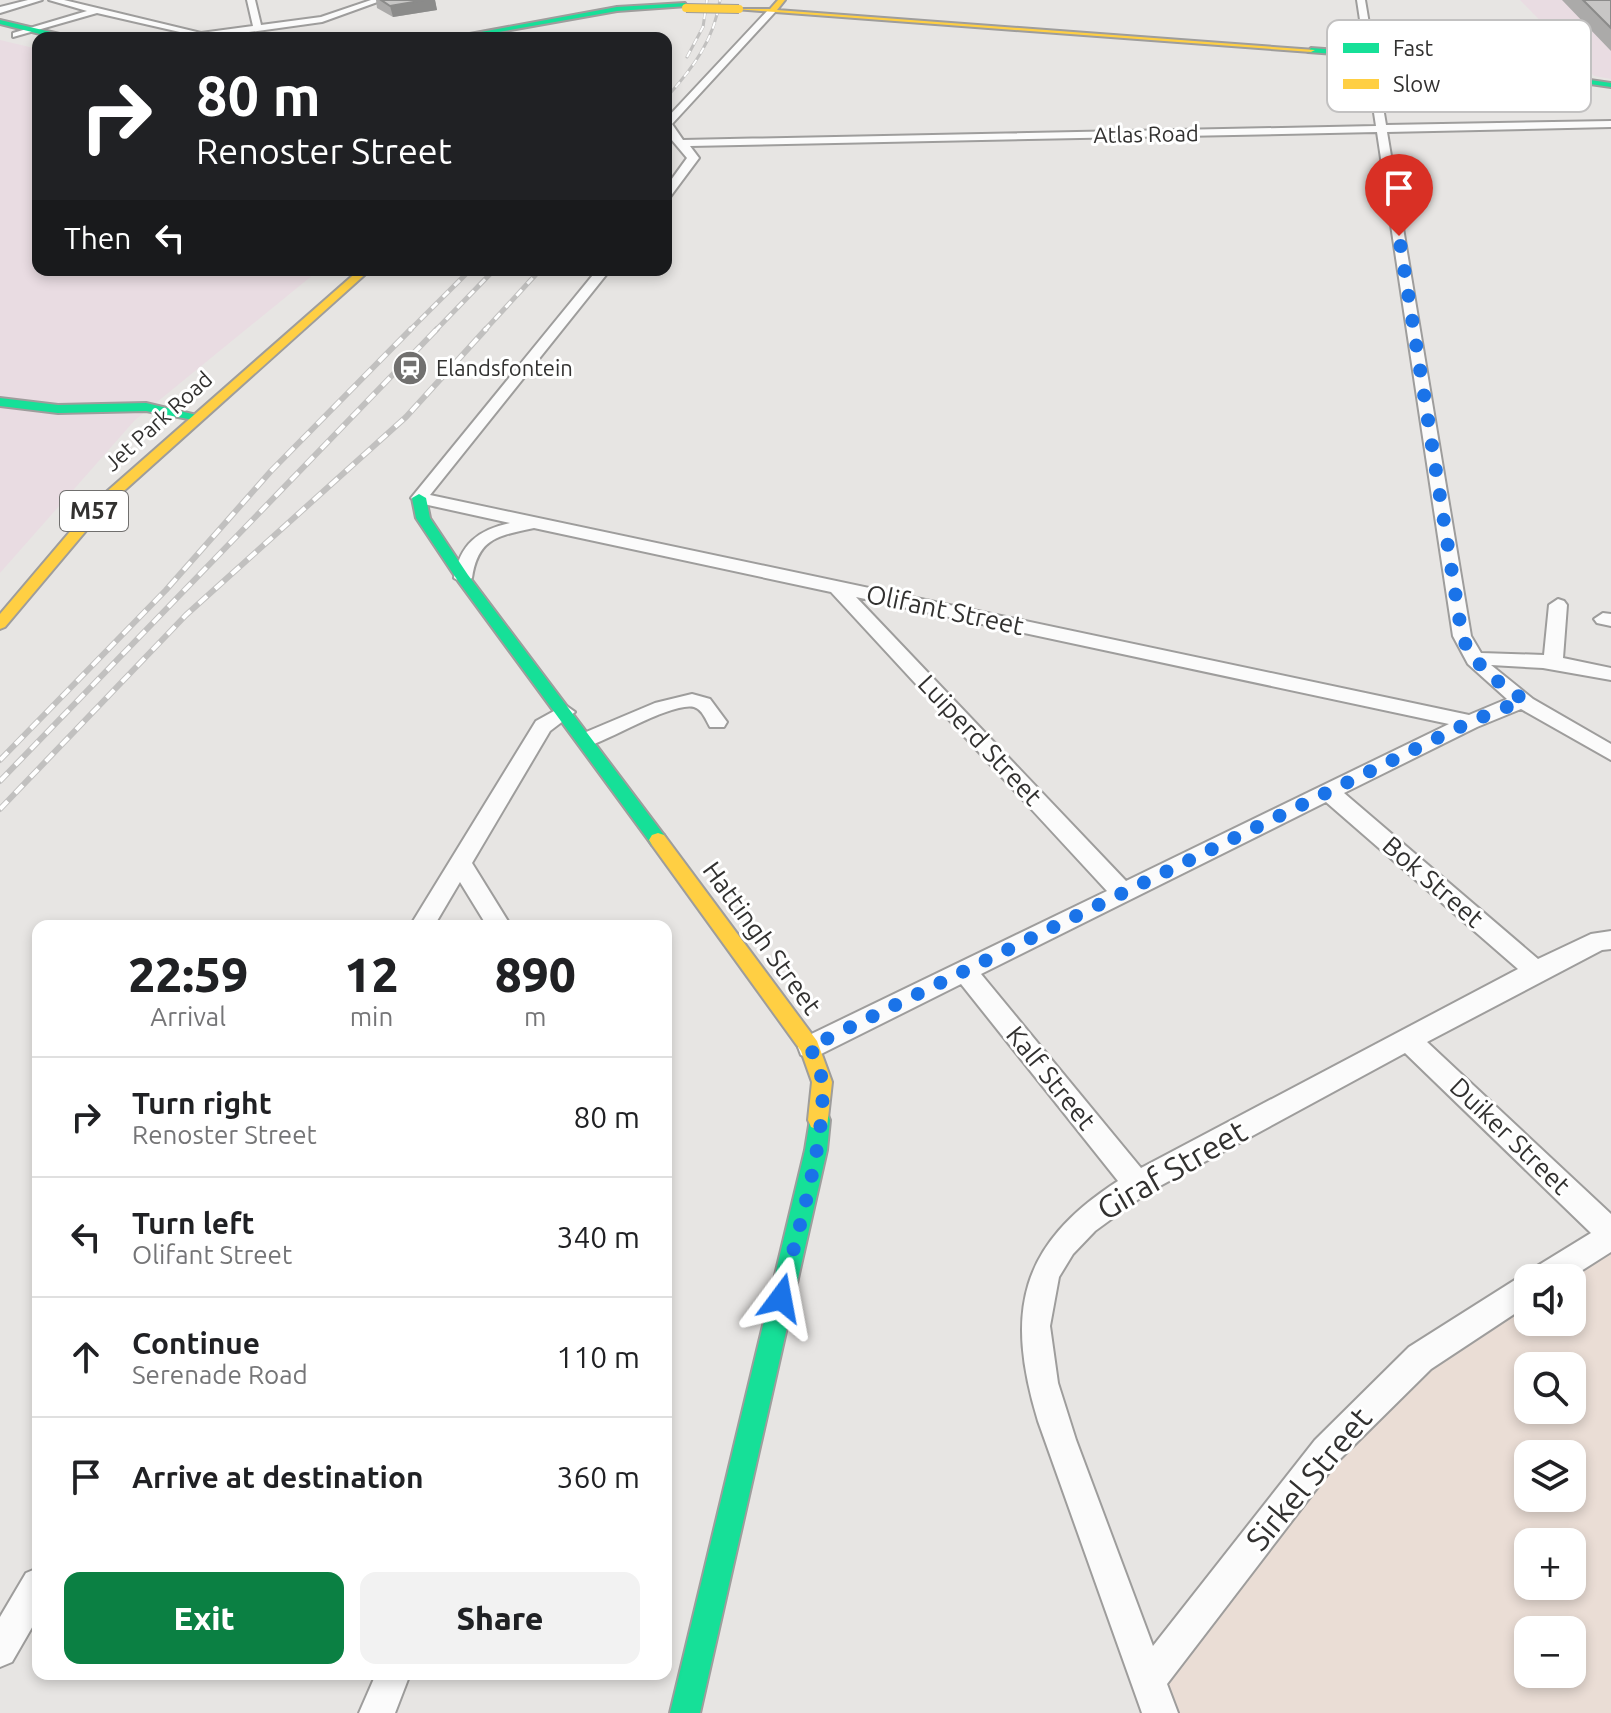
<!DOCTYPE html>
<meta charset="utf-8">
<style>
:root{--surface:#fff;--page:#f2f2f2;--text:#202124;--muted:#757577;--line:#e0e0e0;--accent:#0b8043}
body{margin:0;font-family:Ubuntu,sans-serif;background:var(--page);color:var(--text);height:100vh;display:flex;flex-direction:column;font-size:30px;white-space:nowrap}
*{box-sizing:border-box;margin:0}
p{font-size:26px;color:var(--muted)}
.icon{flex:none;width:44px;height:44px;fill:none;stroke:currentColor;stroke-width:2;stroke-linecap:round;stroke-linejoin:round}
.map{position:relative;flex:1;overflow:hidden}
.side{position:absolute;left:32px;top:920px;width:640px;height:760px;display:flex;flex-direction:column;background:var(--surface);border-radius:16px;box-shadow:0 4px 12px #0003}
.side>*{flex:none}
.top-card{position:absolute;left:32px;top:32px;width:640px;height:244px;border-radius:16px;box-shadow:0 4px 12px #0003;background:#202124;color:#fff;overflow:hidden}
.buttons{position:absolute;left:1514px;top:1264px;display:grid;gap:16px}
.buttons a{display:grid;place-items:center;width:72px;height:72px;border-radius:16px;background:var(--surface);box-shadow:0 4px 12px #0003;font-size:40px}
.pin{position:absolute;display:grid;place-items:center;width:68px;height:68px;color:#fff;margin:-82px -34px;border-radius:50% 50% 50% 0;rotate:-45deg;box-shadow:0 0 8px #0007}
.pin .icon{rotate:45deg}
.me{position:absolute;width:88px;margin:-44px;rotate:13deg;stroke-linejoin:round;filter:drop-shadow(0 0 6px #0008)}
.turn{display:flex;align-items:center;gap:28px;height:168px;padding:0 32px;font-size:36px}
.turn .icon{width:104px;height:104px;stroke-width:2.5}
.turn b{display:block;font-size:56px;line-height:68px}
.then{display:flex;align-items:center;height:76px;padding:0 32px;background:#0003;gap:16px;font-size:30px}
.eta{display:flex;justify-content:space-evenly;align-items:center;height:136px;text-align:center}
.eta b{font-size:48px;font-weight:800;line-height:56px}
.primary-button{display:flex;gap:16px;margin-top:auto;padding:16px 32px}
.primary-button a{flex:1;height:92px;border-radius:16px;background:var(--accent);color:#fff;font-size:32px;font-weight:800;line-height:92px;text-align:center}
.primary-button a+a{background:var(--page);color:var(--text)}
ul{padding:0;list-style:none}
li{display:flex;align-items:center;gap:24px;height:120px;padding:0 32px;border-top:2px solid var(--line)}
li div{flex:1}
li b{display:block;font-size:30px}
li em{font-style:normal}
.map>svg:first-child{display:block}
</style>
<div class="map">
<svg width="1611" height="1713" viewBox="0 0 1611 1713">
<rect width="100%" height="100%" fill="#e7e5e3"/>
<path fill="#e9dce2" d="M1520,0H1611V79L1594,76Z
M0,40L38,49V270H319L135,420L0,573Z"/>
<path fill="#eaddd5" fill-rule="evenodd" d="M1611,1236V1713H1160L1171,1649L1444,1341L1528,1288V1322H1572V1278H1544ZM1528,1366H1572V1410H1528ZM1528,1454H1572V1498H1528ZM1528,1542H1572V1586H1528ZM1528,1630H1572V1674H1528Z"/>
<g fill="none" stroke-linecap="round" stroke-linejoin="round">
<g stroke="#9e9d9c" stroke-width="4">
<path id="street" d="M28,0H42L0,13V7Z
M49,0H64L201,33L253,26L247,0H255L261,25L321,17L371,0H383L322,22L206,38L97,13L13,37V33L87,11Z
M1357,0H1365L1386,125L1611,121V127L1387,132L1471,636L1481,653L1544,655L1549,605L1558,599L1564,601L1567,605L1563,658L1611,668V680L1543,668L1491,665L1533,699L1611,744V760L1521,709L1477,727L1344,793L1538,959L1591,934L1611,931V949L1602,950L1427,1042L1611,1214V1252L1570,1278H1528V1305L1431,1369L1337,1462L1167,1684L1178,1713H1142L1038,1421C1005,1312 1019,1245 1118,1181L961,984L819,1055L810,1058L801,1055L798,1047L801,1039L1107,891L831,592L534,528C499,536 478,537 472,578L463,583L454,578C460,544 478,530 510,523L419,503L411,498L597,270H610L430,495L1469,715L1507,699L1468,664L1453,636L1377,132L690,146L699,158L670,197L666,198V187L687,158L666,133V119L769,9L776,11L672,124L683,140L1376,126ZM856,597L1449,724L1126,881ZM1326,802L1518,969L1141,1168L981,974ZM1405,1053L1591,1233L1534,1268L1531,1275L1518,1278L1409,1347L1315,1440L1153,1646L1076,1440L1058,1383L1050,1326L1059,1277L1073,1254L1095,1231L1147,1193Z
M1603,613L1611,614V626L1597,623L1594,619Z
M692,694L710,699L727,722L724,727H710C706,720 702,709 694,707C672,702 610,740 586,747L576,740L579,735L655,703Z
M565,705L575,712L550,731L472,863L511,926H487L460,882L434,926H410L536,721Z
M38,1568V1617L12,1662L0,1667V1617L26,1573Z
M376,1674H410L395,1713H359Z"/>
</g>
<g stroke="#9e9d9c" stroke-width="4">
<path id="fast" d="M685,3L687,6L617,11L465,38H448L617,7Z
M0,20L68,36L69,38H56L0,24Z
M1311,48L1430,57L1611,83V87L1430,61L1308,52Z
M0,398L58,405L146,403L205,417L199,421L146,411L58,413L0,406Z
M419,494L426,498L430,518L468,575L664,835L667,840L664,845H652L458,581L416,518L412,498Z
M819,1110L827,1113L830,1120L827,1150L700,1713H670L805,1150L811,1113Z"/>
</g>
<g stroke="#9e9d9c" stroke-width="4">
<path id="slow" d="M778,0H785L777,10L1315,50L1311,52L735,9H770Z
M359,270H370L106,507L5,627L0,629V614L96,501Z
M658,833L664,835L817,1041L832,1082L827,1127L819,1130L811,1127L808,1120L812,1082L801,1051L652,845L649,840L652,835Z"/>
</g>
<use href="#street" fill="#fbfbfb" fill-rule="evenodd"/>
<use href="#fast" fill="#16e098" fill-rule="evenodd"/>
<use href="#slow" fill="#ffcf43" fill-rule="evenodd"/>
<g stroke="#c1c0bf" stroke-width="3">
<path id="rail-far2" d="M687,57L703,27L707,0
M666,98C693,68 714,40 720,0"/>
</g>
<g stroke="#c1c0bf" stroke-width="5">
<path id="rail-far1" d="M409,331L470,270
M435,331L494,270
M484,331L540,270"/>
</g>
<g stroke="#c1c0bf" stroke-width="6">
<path id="rail" d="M0,760L166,590L271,471L411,329
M0,781L437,329
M0,809L186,615L406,417L486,329"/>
</g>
<use href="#rail-far2" stroke="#fff" stroke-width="2" stroke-dasharray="7" stroke-linecap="butt"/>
<use href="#rail-far1" stroke="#fff" stroke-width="3" stroke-dasharray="8" stroke-linecap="butt"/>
<use href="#rail" stroke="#fff" stroke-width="4" stroke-dasharray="11" stroke-linecap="butt"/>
<g stroke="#9e9d9c" stroke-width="10" stroke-linecap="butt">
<path id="slow-bridge" d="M686,8L739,9"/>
</g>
<use href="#slow-bridge" stroke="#ffcf43" stroke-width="8"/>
</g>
<path fill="#abaaa9" d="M376,0H435L437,10L393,17L377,8Z
M1562,0H1611V51Z"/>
<path fill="#8b8b8a" d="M425,0H435L437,10L393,17L390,6Z"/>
<path fill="#c7c6c5" stroke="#8b8b8a" stroke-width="2" d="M381,0H425L390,6Z
M1583,0H1611V28Z"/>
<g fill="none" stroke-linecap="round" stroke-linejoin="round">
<path stroke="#1a73e8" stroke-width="14" stroke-dasharray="0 25.2" d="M781,1298C795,1240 827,1139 822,1082C821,1070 815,1058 810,1047L1470,722L1524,700C1499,683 1473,665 1462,636L1399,236"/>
</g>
<defs>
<g id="station-disc" transform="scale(1.8)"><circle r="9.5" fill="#71706f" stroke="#fff"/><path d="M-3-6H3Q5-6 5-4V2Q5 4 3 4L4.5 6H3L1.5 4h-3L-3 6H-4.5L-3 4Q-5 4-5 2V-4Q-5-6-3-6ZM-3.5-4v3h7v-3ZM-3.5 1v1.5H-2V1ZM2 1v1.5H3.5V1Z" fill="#fff"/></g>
</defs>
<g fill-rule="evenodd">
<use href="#station-disc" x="410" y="368"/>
</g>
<g text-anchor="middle" stroke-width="6" stroke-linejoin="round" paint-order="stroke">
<g font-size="22" fill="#323130" stroke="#fff">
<text transform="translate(1146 134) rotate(-1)" y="8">Atlas Road</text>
<text transform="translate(158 421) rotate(-42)" y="8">Jet Park Road</text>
</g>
<g font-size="22" fill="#323130" stroke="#fff" text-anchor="start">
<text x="436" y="376">Elandsfontein</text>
</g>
<rect fill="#fff" stroke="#706f6e" stroke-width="2" x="60" y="491" width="68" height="40" rx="6"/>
<g font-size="24" font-weight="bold" fill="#323130">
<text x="94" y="519">M57</text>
</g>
<g font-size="26" fill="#323130" stroke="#fff">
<text transform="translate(945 610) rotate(12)" y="9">Olifant Street</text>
<text transform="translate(980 740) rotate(47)" y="9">Luiperd Street</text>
<text transform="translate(1433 882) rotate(41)" y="9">Bok Street</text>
<text transform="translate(762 938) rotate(54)" y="9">Hattingh Street</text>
<text transform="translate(1051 1078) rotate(51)" y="9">Kalf Street</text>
<text transform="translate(1510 1136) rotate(44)" y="9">Duiker Street</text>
</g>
<g font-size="32" fill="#323130" stroke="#fff">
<text transform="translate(1172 1170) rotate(-30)" y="11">Giraf Street</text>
<text transform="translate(1309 1479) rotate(-50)" y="11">Sirkel Street</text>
</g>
</g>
<rect x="1327" y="20" width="264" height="92" rx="12" fill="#fff" stroke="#c2c1c1" stroke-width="2"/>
<rect x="1343" y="43" width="36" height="10" fill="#16e098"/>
<rect x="1343" y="79" width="36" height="10" fill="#ffcf43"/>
<g font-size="22" fill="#323130">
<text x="1393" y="56">Fast</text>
<text x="1393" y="92">Slow</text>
</g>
</svg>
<div class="buttons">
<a><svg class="icon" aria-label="sound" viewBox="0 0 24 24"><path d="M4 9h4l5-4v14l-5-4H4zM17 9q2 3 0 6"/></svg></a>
<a><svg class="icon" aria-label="search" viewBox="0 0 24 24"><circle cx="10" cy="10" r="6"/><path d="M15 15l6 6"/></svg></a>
<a><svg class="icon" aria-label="layers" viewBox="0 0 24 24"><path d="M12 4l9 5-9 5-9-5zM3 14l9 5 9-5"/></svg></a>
<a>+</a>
<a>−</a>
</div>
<div class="pin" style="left:1399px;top:236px;background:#d93025"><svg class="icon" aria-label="arrive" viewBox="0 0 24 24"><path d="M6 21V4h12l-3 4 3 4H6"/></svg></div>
<svg class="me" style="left:781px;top:1298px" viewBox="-20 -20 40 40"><path d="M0-17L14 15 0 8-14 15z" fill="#1a73e8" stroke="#fff" stroke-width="4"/></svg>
<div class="top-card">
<div class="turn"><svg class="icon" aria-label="right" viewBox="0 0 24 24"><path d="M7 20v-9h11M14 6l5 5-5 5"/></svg><div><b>80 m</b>Renoster Street</div></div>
<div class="then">Then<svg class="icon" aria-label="left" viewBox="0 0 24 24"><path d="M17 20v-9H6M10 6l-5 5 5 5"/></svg></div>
</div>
<section class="side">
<div class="eta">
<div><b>22:59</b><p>Arrival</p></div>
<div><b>12</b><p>min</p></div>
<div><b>890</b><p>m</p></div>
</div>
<ul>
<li><svg class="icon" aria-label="right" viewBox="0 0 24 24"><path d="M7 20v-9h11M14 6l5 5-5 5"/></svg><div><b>Turn right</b><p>Renoster Street</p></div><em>80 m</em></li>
<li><svg class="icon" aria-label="left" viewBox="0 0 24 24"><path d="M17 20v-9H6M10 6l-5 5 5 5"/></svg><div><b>Turn left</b><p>Olifant Street</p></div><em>340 m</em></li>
<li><svg class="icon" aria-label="ahead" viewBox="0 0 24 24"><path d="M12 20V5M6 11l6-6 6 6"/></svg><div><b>Continue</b><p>Serenade Road</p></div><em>110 m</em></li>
<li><svg class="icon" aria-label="arrive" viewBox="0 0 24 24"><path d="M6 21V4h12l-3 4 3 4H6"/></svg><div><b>Arrive at destination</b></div><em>360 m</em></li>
</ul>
<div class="primary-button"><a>Exit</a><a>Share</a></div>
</section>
</div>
